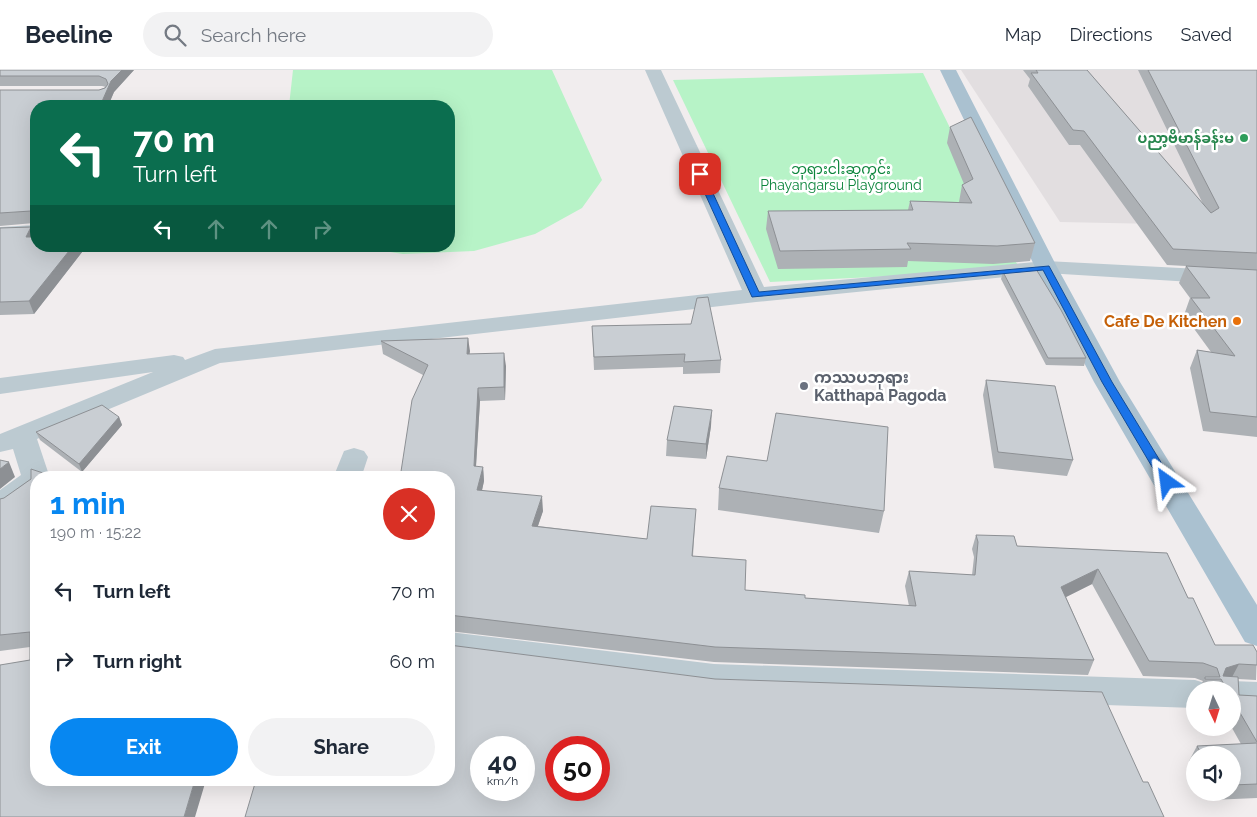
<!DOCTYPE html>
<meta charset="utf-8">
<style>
:root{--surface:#fff;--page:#f2f2f3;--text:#1f2937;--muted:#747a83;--line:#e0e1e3;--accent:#0787f1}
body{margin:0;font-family:Raleway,"Noto Sans Myanmar",sans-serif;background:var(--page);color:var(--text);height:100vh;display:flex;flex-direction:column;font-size:19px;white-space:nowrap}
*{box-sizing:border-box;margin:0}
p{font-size:16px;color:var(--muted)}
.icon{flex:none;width:28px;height:28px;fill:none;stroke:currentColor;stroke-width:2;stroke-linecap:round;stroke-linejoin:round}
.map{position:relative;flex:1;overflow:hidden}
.drawer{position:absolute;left:30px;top:401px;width:425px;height:315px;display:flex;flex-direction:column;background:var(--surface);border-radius:20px;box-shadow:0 5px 20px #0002}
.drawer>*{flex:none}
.top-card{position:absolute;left:30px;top:30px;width:425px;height:152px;border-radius:20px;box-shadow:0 5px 20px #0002;background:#0b6e4f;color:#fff;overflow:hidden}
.needle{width:32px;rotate:176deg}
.fabs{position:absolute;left:1186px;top:611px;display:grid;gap:10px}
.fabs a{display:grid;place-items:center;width:55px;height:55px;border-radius:50%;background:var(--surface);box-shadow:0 5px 20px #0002;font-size:25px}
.speed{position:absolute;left:470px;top:666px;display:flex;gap:10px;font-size:25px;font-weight:700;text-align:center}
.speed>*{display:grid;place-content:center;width:65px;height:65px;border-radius:50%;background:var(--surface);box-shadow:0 5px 20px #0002;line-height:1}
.speed small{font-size:12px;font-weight:400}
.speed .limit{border:8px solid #d22;background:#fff;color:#111}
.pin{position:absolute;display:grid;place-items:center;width:42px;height:42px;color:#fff;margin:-21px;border-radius:10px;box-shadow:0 2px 8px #0006}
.me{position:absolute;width:55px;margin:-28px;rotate:329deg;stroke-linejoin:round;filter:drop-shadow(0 0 4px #0008)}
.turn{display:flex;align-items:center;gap:18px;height:105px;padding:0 20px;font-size:22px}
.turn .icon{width:65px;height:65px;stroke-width:2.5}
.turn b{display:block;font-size:35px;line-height:42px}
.lanes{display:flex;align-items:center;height:48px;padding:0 20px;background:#0003;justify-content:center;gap:25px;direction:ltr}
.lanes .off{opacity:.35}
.round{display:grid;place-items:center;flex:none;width:52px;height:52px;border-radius:26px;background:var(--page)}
.summary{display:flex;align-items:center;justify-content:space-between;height:85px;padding:0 20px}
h1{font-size:30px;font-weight:700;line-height:38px;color:var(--accent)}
.button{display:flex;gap:10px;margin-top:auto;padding:10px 20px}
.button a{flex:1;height:58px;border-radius:30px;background:var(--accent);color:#fff;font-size:20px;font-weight:700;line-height:58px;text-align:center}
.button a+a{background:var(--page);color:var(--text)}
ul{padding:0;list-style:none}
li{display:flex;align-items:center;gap:15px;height:70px;padding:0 20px}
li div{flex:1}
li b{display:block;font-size:19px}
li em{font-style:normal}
header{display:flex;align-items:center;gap:30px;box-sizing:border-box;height:70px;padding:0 25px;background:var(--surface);border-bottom:1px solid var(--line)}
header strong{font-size:24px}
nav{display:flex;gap:28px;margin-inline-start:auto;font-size:18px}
.search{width:350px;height:45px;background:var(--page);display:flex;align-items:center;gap:12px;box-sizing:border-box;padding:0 18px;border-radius:28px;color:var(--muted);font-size:19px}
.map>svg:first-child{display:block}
</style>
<header>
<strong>Beeline</strong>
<div class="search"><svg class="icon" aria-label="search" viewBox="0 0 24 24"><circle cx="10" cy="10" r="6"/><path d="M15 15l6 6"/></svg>Search here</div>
<nav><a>Map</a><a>Directions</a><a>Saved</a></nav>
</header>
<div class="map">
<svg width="1257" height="747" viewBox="0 0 1257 747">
<rect width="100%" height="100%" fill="#f1edee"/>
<path fill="#e2dee0" d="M961,0H1257V156L1060,152Z"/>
<path fill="#b7f3c7" d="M293,0H552L602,110L582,138L535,164L474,181L403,184L352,176H449V36H289Z
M923,3L1020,200L770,212L673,10Z"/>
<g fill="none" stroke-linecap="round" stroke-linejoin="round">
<path fill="#bccad1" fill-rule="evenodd" d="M645,0H661L764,217L1046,191L1257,202V216L1046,203L756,232L220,293L37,369L50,408H36V422L10,441L0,444V420L21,405L13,379L0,382V364L153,302L0,324V308L174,285L183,287L185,290L215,279L742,220Z
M36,155V167L0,169V157Z
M354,378L364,381L368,387L361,408H333L344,381Z
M449,562L714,594L1195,610L1208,614L1211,620H1195V638L714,622L449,588Z
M1232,611L1257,612V640L1232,639V620H1217L1219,615Z"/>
<path fill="#aac1d0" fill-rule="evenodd" d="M940,0H956L1057,197L1120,312L1257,535V576L1245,572L1094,312L1035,197Z"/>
</g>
<path fill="#adb1b5" d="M0,0H134L114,22L108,36H36V159L34,153L0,156V20H99L106,17L102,16H0Z
M1023,0H1087L1203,134L1138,0H1257V367L1203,361L1190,298L1197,280L1211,282L1184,245L1190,228L1179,213L1186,196L1167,195L1080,75H1069L1028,16L1030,9Z
M950,57L1035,173L1030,191L993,194L908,191L907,197L778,199L766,159L768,141L908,140L910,131L959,132L962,115L964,114L947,73Z
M31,157L35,167L36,176H86V177L34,244L0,245V158Z
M1003,202L1086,288L1084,296L1046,295L1001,209Z
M592,256L721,290L720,303L683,304V297L594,300Z
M468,268L469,284L506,296L505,330L480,331L476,397H483L484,411L482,420L543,441L538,456L647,469L695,453L693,486L745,520L805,528L909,536L905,516L909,501L972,505L974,487L972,479L976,465L1017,476L1167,483L1188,528L1215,575L1257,582L1256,610L1238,609L1239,625L1257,626V728L1211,730L1206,722H1232V685H1195V702L1189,691L1197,676L1241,674L1232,658V620H1198L1203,611L1195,608L1143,606L1092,514L1066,527L1094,590L1088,605L714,592L449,561V408L423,305L383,284L381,271Z
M986,310L1073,390L1067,406L994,398L983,325Z
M119,347L122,355L82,402L40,370L36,362Z
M711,356L706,389L666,386L667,370Z
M31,409L36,710L30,590V577L0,581V429L4,428Z
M719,418L884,441L879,463L718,440Z"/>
<path fill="#8d9094" d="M122,0H134L114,22L108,36H100L111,11Z
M36,145V159L33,151Z
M31,157L35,169L26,167Z
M73,176H86V177L34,244L29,231Z
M468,268L470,281L468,298L467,284Z
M504,283L506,296L505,330L504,317Z
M478,318L480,331L475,411L474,396Z
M712,340L711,356L706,389V374Z
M119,347L122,355L82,402L79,394Z
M9,392L15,407L0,419V399Z
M483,397L484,411L479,434L477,420Z
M542,426L543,441L533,470L532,456Z
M1098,499L1092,514L1056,532L1061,517Z
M1239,594L1231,609H1221L1226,598Z
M195,710H206L195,747H184Z"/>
<path fill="#c9ced3" stroke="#8d9094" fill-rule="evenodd" d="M0,0H122L111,11L100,36H36V145L33,151V143L31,141L0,143V20H99L105,18L108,14L106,9L99,6H0Z
M1036,0H1087L1211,143L1219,138L1148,0H1257V183L1173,179L1084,61L1073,60L1031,3H1038Z
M971,47L1035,173L997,176L907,173L911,179L780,181L768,141L913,140L910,131L972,133L962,115L973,109L950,57Z
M31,157L26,167H36V176H73L29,231L0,232V158Z
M1186,196L1257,200V347L1210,342L1197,280L1235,286L1191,228H1210Z
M1036,199L1061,240L1086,288H1048L1003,202Z
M708,227L721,290L684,292L685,284L594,287L592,256L691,254L697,228Z
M468,268L467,284L504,283V317L478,318L474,396L483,397L477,420L542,426L532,456L647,469L651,436L696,439L692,486L746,490L745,520L805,525V528L916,536L909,501L975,505L978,472L976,465L1014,466L1017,476L1167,483L1188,528H1193L1215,575H1253L1257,582V595L1239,594L1226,598L1223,606L1238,607L1239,625L1257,626V672L1232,629V620H1227L1221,609H1205V607H1220L1217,598L1203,593L1149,591L1098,499L1061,517L1094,590L715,577L449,545V408H400L412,330L428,295L381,271Z
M986,310L1055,316L1073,390L998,382Z
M102,335L119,347L79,394L36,362Z
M674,336L712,340L706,374L667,370Z
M776,343L888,357L884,441L719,418L727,386L767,391Z
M0,390L9,392L0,399Z
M31,399L58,408H36V710H195L184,747H0V595L30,590V562L0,565V429L4,428L31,409Z
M449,575L715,609L1102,622L1143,712H1148L1164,747H245L256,710H449ZM481,678H524V720H481ZM556,678H599V720H556Z
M1257,673V714L1232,715V685H1202L1197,676Z"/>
<path fill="#1a73e8" stroke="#114b97" d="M700,101L704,104L759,222L1049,196L1112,312L1173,412L1171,415H1163L1161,412L1102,312L1043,200L752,227L696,104Z"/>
<circle fill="#2e9e5b" stroke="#fff" stroke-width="2" cx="1244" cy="68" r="5"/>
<circle fill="#e8710a" stroke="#fff" stroke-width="2" cx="1237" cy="251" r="5"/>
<circle fill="#6b7280" stroke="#fff" stroke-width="2" cx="804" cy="316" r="5"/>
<g text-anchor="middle" stroke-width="5" stroke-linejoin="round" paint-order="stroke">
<g font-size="14" font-weight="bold" fill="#27864d" stroke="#fff" text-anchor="end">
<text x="1234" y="73">ပညာ့ဗိမာန်ခန်းမ</text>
</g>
<g font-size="14" fill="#0d853c" stroke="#fff">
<text x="841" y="104">ဘုရားငါးဆူကွင်း<tspan x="841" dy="16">Phayangarsu Playground</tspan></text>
</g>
<g font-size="16" font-weight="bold" fill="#c56008" stroke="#fff" text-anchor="end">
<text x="1227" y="257">Cafe De Kitchen</text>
</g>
<g font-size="16" font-weight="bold" fill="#5b616d" stroke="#fff" text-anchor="start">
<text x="814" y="313">ကဿပဘုရား<tspan x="814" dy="18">Katthapa Pagoda</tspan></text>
</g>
</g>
</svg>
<div class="fabs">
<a><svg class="needle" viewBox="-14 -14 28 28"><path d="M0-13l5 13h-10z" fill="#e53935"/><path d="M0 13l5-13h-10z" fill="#747a83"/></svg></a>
<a><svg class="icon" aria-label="sound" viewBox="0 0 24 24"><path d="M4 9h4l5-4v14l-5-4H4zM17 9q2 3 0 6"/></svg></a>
</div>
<div class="speed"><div>40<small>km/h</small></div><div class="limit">50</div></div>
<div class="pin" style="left:700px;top:104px;background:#d93025"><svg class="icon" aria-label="arrive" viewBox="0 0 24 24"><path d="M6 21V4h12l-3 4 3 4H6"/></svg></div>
<svg class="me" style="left:1167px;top:412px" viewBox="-20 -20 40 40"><path d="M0-17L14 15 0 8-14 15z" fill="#1a73e8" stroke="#fff" stroke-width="4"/></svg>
<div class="top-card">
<div class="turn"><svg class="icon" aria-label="left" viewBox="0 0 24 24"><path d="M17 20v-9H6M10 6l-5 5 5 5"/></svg><div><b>70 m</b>Turn left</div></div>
<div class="lanes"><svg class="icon" aria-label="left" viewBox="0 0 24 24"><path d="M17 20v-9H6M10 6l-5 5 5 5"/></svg><svg class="icon off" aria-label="ahead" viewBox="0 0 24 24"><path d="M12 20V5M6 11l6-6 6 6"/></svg><svg class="icon off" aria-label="ahead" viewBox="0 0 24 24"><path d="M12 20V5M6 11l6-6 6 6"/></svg><svg class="icon off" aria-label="right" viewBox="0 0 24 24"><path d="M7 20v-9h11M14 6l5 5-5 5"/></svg></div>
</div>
<section class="drawer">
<div class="summary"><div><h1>1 min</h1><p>190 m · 15:22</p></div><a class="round" style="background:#d93025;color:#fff"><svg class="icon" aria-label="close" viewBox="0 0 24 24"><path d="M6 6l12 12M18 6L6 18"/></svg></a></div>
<ul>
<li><svg class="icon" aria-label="left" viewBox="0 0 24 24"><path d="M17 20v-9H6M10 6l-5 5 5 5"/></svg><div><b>Turn left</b></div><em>70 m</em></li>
<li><svg class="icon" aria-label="right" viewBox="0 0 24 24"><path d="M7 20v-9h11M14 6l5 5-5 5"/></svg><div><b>Turn right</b></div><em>60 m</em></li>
</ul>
<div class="button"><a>Exit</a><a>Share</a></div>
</section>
</div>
